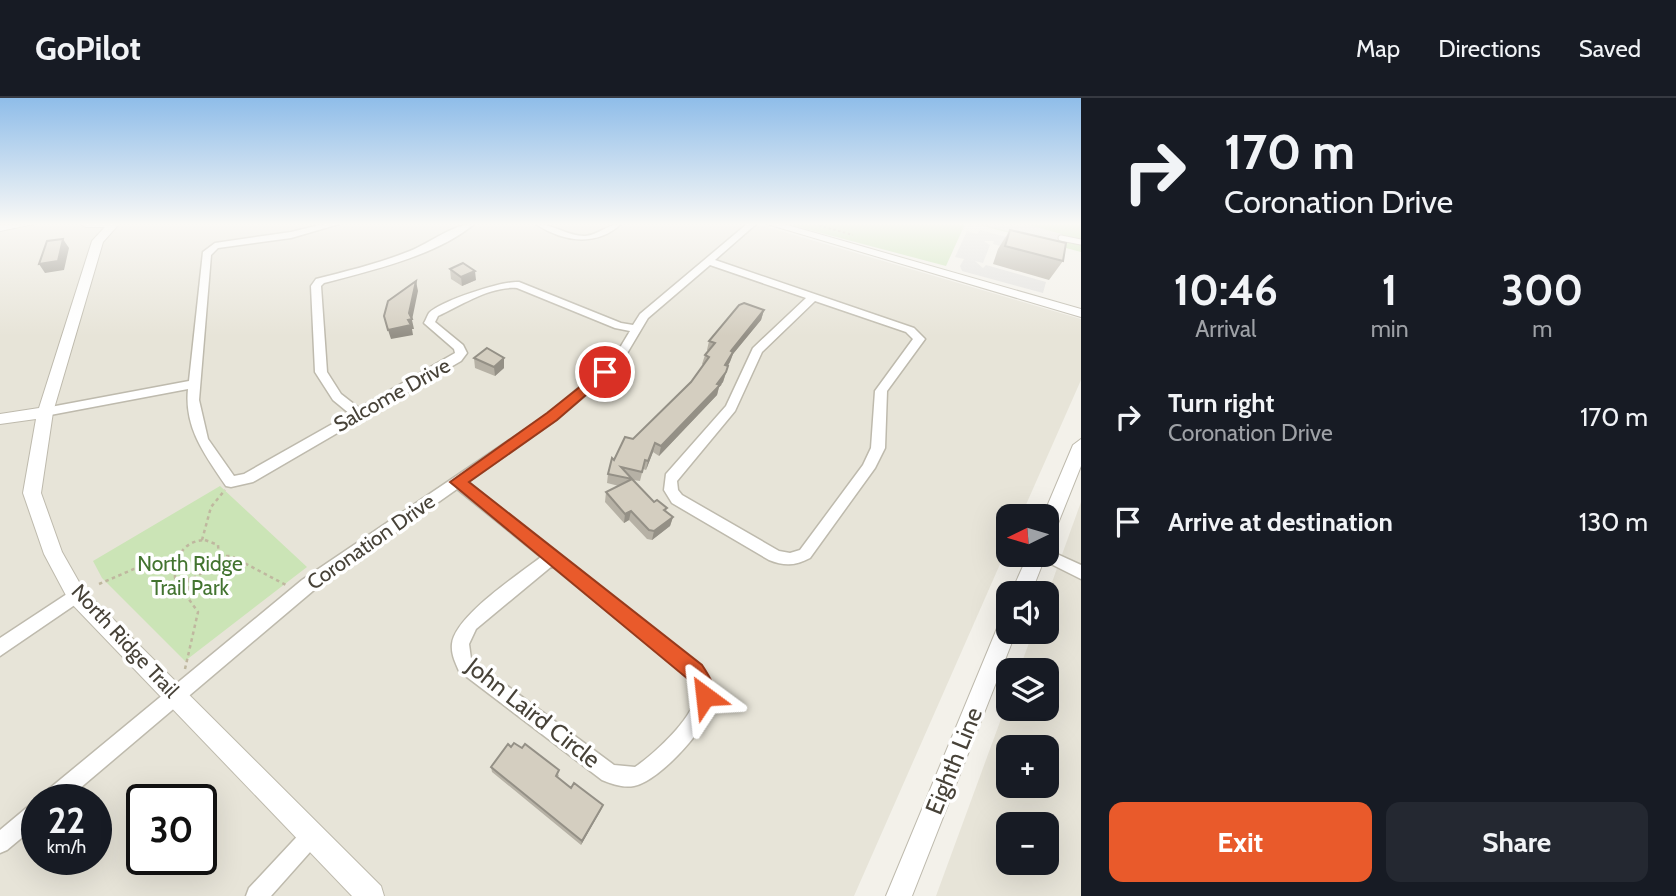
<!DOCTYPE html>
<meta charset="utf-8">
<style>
:root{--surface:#171b24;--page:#242831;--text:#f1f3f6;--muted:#9ea1a6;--line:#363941;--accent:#e95a2b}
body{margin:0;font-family:Cabin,sans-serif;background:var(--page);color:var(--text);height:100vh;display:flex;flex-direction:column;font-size:26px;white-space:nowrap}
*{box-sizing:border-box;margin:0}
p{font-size:23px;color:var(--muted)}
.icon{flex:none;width:38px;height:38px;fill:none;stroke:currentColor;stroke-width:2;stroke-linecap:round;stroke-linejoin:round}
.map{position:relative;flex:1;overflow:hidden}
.details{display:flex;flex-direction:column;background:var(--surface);width:595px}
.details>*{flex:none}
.guide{background:#171b24;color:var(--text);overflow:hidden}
.needle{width:46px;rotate:265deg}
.buttons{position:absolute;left:996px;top:406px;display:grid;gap:14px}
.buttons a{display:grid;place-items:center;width:63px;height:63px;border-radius:14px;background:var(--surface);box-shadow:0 7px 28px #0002;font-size:35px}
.speed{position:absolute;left:21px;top:686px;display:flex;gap:14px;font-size:35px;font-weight:700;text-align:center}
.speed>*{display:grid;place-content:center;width:91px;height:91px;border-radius:50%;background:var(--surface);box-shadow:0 7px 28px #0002;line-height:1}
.speed small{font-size:18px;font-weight:400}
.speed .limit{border:4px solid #111;border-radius:10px;background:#fff;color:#111}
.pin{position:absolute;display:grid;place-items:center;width:60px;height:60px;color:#fff;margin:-30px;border:4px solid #fff;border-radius:50%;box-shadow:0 2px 7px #0007}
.me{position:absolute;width:77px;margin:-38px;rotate:330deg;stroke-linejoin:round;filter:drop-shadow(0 0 5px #0008)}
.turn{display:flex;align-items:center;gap:24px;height:147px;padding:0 28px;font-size:32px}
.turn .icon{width:91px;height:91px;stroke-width:2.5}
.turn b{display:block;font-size:49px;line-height:60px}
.eta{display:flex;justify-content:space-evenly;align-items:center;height:119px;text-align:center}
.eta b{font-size:42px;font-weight:700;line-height:49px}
.action{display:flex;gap:14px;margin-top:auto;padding:14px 28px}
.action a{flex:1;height:80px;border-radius:14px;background:var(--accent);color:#fff;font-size:28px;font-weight:700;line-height:80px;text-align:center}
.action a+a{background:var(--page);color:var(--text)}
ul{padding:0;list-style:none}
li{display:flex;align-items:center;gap:21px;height:105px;padding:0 28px}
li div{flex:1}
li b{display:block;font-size:26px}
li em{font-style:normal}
header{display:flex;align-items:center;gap:42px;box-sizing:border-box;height:98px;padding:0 35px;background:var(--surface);border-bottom:2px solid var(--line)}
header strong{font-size:33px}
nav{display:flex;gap:38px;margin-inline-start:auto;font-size:24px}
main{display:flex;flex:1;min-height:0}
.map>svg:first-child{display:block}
</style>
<header>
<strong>GoPilot</strong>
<nav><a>Map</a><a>Directions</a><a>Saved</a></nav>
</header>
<main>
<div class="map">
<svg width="1081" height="798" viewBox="0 0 1081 798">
<rect width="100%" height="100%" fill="#f3f1ea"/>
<path fill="#e7e4d8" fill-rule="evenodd" d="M0,126H757L1081,221V282L1021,418H1008V448L854,798H0ZM37,702H96V761H37ZM142,702H201V761H142Z
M1081,404V798H936L1008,602V611H1046V572H1019L1033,534H1046L1047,498ZM1008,649H1046V688H1008ZM1008,726H1046V765H1008Z"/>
<path fill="#cbe4b6" d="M787,126H965L946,168Z
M976,126H1081V154Z
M220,388L307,469L185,563L102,480L93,463Z"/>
<path fill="#e2e1de" d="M980,126H1025L1062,136L1059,147Z
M980,132L1053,151L1050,162L993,146L994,143H984L990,147L983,165L975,163L983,170L986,167L1046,184L1043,195L962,173L960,168L964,161L955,159L967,133L977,136Z"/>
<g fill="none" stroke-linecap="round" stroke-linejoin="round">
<g stroke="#bebaad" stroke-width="7">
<path id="service" d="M1061,140L1081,144"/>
</g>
<g stroke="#bebaad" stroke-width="3">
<path id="minor" d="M324,126H339L291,140L218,150L211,157L199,302L208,341L234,378L244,376L350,316L333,302L315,274L311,188L316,181C348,173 380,165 410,153C430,145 453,126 474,126C438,157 370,173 324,185L321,188L327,274L341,296L359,310L455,255L454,251L424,225C426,222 427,218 429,215C441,203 501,183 519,184L621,225L633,227L640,216L747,126H756L715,162L914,230L925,241L887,293L885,350L875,370L810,460C795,468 784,468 769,462L672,405L664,392L666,376L726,308L753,250L806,200L710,167L648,220L626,257L609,277L556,322L468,384L703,571C707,578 713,588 714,596C715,624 660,683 634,688C623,690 612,686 602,682L459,573C455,564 451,556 452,546C455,518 518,477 541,459L457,391L314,492L66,702H41L44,695L302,482L548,316L601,271L618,253L630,233L615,230L517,190C490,188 462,207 438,218L435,224L463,247L467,255L461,263L253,384L231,389L226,388C205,357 184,330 188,291L45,318L41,317L39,314L41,311L45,310L189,283L203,154L215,145L291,134ZM815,203L906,234L913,241L875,293L871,350L863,367L800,452L790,455L779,453L682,397L678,392L677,383L735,313L762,254ZM552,468L689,580C693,586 698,593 695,601C690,623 653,657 635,669L614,667L471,561L469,546L476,531Z
M536,126C553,126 567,138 585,138C599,137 607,126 621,126C596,149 563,144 536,126Z
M1046,451L1081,467V481L1041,461L1039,457H1046Z
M76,490L82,492L84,497L82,502L0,558V540Z
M37,704V727L7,752L0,755V732L30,707Z
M312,727L319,730L322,737L319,744L271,798H246L249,790L305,730Z"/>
</g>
<g stroke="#bebaad" stroke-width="2">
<path id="tertiary" d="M34,126L0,133V127Z
M81,126H119L103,144L53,314L41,395L62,454L83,491L381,788L384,798H352L69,503L44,456L23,395L36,321L0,326V316L39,310L92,143L105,129H86Z
M767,126H784L1081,211V219Z
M1081,341V368L1055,433L1052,438L1046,440V418H1043L1073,347Z
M1028,457H1046L1031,495H1011Z
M1008,519V534H1016L912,798H886L998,528L1001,521Z"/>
</g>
<path stroke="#bfb79f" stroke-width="2" stroke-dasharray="2.5 2.5" stroke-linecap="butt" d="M814,126L853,137"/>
<path stroke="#bfb79f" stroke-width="2.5" stroke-dasharray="3.5 3.5" stroke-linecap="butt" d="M202,442L211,409L225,392
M205,442L218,447L219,458C210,471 192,486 175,480C174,460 183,443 205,442Z
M219,458H231L286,487
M99,486L134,471L174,466
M185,571L198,514L188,500L189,481"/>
<use href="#service" stroke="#fff" stroke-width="5"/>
<use href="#minor" fill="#fff" fill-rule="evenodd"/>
<use href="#tertiary" fill="#fff" fill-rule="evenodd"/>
</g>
<path fill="#b6b1a5" d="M1010,132L1063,163L1049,182L993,166L998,151Z
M450,171L476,182L462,188L451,181Z
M764,212L761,222L733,256L728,268L725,278L723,284L719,289L717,297L659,358L653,354L646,372L643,371L640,383L633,382L654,404L667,410L666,413L673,419L670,428L652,442L647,441L629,422L624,425L605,404L606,394L619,388L607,385L608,376L614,362L633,341L691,284L703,267L702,266L705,257L708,253L707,252L709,243Z
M474,260L504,270L495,278L475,270Z
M511,649L559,677L558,679L571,690L603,707L581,747L492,674L491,669Z"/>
<path fill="#949086" d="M63,141L69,150L64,172L45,175L39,166Z
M475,173L476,182L462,188L461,179Z
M416,183L418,193L412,222L414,231H412L413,237L391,241L388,232L408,222Z
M764,212L761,222L733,256L730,264L722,277L731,253Z
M504,260V270L495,278L494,269Z
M728,268L723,284L719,289L717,297L659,358L661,348L717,286Z
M655,345L653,354L646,372L648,363Z
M631,413L629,422L624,425L625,416Z
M673,419L670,428L652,442L654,433Z
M603,707L601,712L581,747L582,743Z"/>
<path fill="#d4cec0" stroke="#949086" stroke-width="2" d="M1010,132L1066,145L1063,163L1005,148Z
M63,141L58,163L39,166L47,143Z
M463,165L475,173L461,179L450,171Z
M416,183L409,215L412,221L408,222L411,227L388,232L384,218L388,203Z
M744,205L764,212L731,253L733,254L725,267L728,268L726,274L717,286L720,287L661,348L655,345L648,363L645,362L642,374L621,369L632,381L608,376L612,360L614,362L625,339L633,341L691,284L709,259L705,257L715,245L709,243L739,207Z
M487,250L504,260L494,269L474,260Z
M632,381L654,404L657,402L667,410L664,412L673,419L654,433L649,432L631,413L625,416L606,394Z
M514,645L522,650L525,646L559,672L556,678L571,690L574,685L603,707L582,743L491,669L508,646L511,649Z"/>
<linearGradient id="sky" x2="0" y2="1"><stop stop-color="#8fbde9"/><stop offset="0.53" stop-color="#faf9f6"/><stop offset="1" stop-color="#faf9f6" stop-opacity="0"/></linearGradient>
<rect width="1081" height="238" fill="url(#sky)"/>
<path fill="#e95a2b" stroke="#973a1c" stroke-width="2" d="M605,269L609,271V277L557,322L469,384L702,567C710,579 718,591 712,605L705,608L698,605L688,581L450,384L547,315Z"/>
<g text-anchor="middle" stroke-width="7" stroke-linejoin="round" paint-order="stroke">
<g font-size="21" fill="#474238" stroke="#fff">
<text transform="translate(392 297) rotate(-29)" y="7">Salcome Drive</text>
<text transform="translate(371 444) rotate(-35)" y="7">Coronation Drive</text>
<text transform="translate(125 543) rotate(47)" y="7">North Ridge Trail</text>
</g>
<g font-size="21" fill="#437430" stroke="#fff">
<text x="190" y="473">North Ridge<tspan x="190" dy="24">Trail Park</tspan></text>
</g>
<g font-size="24" fill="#474238" stroke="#fff">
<text transform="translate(533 615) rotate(38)" y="8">John Laird Circle</text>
<text transform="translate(954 663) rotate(-68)" y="8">Eighth Line</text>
</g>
</g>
</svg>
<div class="buttons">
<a><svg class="needle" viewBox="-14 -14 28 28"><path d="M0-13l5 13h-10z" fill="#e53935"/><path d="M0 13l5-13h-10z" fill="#9ea1a6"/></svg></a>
<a><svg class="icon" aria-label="sound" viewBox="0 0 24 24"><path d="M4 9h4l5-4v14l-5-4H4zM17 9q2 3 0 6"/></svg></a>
<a><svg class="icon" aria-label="layers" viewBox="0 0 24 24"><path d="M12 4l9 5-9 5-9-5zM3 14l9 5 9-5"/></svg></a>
<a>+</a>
<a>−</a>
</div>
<div class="speed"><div>22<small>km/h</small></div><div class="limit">30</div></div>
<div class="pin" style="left:605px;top:274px;background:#d93025"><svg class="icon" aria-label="arrive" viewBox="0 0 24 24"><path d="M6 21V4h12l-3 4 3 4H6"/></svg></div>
<svg class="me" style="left:705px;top:598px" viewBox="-20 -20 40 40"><path d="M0-17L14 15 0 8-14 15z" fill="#e95a2b" stroke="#fff" stroke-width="4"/></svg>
</div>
<section class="details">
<div class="guide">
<div class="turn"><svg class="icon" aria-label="right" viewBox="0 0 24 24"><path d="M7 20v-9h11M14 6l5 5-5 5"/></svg><div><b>170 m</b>Coronation Drive</div></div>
</div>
<div class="eta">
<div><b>10:46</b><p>Arrival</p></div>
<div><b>1</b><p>min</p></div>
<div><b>300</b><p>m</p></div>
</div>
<ul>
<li><svg class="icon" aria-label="right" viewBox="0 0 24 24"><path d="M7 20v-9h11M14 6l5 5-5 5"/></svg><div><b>Turn right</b><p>Coronation Drive</p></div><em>170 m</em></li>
<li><svg class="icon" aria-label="arrive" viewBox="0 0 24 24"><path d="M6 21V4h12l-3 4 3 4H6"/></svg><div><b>Arrive at destination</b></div><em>130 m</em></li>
</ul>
<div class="action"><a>Exit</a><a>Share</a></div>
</section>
</main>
